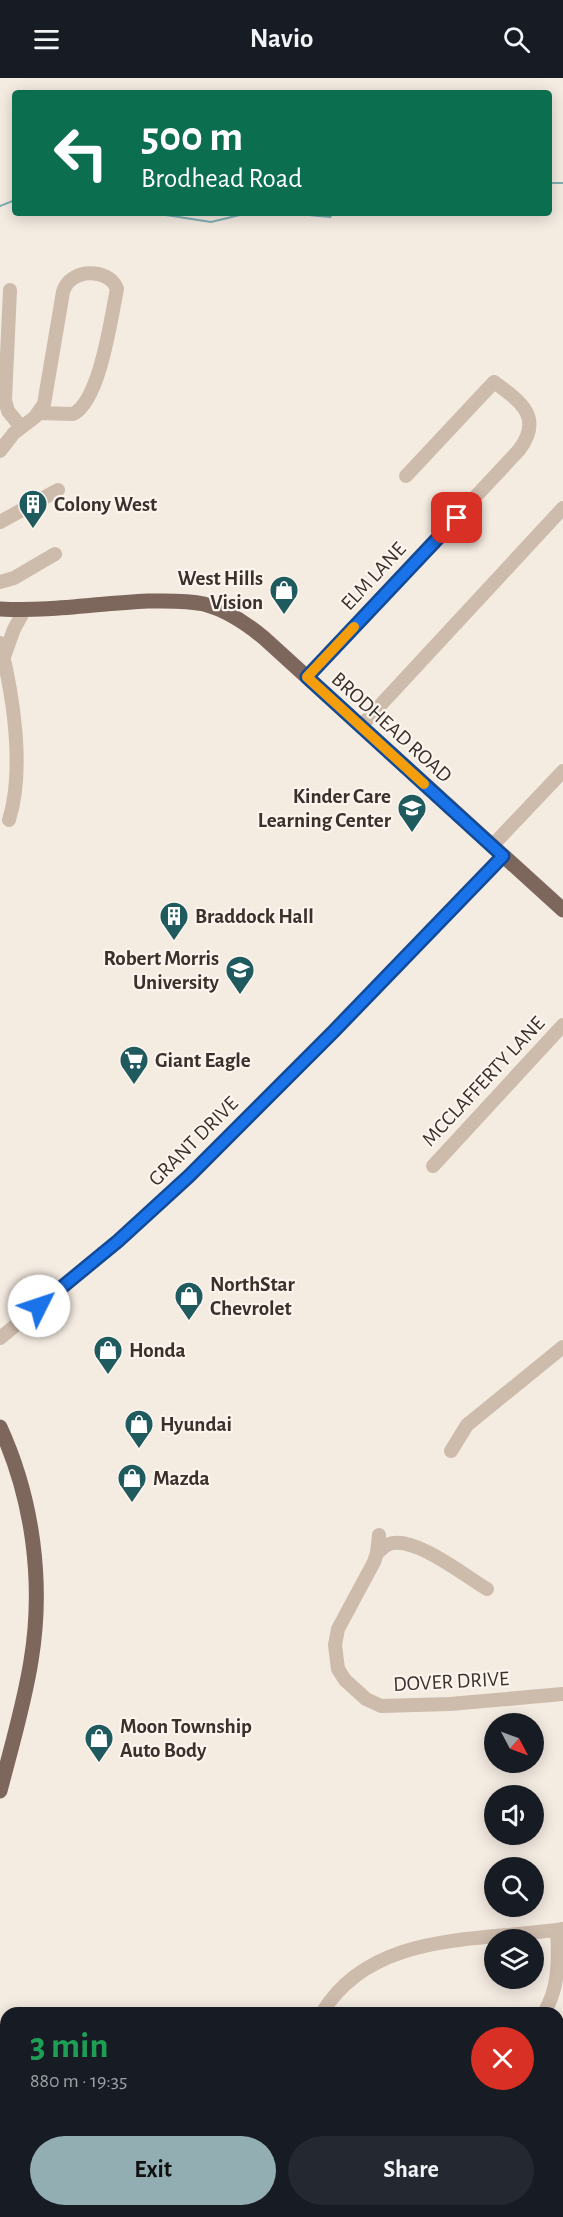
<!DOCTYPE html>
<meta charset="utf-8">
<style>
:root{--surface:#171b24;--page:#242831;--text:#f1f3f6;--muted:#9ea1a6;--accent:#92aeb2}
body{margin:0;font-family:"Alegreya Sans",sans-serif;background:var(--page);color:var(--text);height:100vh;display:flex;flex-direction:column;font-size:22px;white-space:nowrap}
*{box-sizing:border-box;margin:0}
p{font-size:20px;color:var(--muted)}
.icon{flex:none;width:33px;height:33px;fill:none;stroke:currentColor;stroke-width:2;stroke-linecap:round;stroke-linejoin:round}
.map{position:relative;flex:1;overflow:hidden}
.drawer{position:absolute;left:0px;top:1929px;width:564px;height:210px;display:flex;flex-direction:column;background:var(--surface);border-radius:18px 18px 0 0;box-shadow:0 3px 15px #0003}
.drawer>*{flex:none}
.top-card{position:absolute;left:12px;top:12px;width:540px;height:126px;border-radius:6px;box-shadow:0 3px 15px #0003;background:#0b6e4f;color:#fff;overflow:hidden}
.needle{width:39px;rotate:131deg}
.fabs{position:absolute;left:484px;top:1635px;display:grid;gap:12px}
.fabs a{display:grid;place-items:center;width:60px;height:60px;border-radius:50%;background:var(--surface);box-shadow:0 3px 15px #0003;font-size:30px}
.pin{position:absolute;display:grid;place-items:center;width:51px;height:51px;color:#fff;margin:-26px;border-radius:12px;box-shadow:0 3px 9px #0006}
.me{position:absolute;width:66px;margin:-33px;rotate:49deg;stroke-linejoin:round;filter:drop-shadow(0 0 4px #0008)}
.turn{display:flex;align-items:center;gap:21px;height:126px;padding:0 30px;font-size:27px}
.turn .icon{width:78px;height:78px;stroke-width:2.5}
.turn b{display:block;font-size:42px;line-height:51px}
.round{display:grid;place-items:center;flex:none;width:63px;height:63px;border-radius:32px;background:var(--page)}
.summary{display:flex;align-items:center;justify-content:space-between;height:102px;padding:0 30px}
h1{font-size:36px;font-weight:700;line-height:45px;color:#1e9e55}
.primary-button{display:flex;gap:12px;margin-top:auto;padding:12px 30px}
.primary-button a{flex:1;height:69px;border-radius:36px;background:var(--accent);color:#111;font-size:24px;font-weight:700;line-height:69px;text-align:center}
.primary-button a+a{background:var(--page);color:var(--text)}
header{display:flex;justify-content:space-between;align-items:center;height:78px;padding:0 30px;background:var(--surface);font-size:27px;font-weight:700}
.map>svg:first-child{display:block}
</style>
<header><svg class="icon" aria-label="menu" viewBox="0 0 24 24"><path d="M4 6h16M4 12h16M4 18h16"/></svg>Navio<svg class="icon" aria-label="search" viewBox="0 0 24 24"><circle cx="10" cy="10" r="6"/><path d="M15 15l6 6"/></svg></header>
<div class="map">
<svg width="563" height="2139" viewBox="0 0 563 2139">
<rect width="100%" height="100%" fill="#f4ebe1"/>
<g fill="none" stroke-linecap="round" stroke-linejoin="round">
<path stroke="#7fb0b2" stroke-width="2" d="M549,105H563
M0,128L15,122
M153,135L211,144L248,135
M287,135L330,139L334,135"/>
<path stroke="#cdbbac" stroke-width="14" d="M10,212L5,322L8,333L21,349
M0,373L14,355L35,339L44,326L63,214C69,190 109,189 117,211C111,240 100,323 73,336L39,335
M0,444L58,412
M0,504L14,500L55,476
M0,565C13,616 25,691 9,742
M4,579L14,551L25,531
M307,599L519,372C544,339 520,323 494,304L406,398
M361,648L563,430
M492,768L563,693
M433,1088L563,947
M0,1260L118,1163L190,1098L333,954L503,778
M451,1373L467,1347L563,1269
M379,1457L377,1475L374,1484L338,1551L335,1567L338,1591L345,1602L366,1621L381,1628L450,1626L563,1616
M377,1475C381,1472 384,1468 389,1466C414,1457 465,1498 487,1511
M322,1935C372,1852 480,1864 563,1851
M544,1935C559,1910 559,1881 557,1852
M558,2097L563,2092
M352,2133L360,2139
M528,2139L531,2133"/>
<path stroke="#7d675c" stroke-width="15" d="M0,531C50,534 99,525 148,523C167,523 186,522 204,526C227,532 246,545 264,560L563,832
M0,1349C33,1421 44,1505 31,1583C24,1627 11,1670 0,1713"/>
</g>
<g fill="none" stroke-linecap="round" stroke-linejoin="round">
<g stroke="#114b97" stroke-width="15">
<path id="route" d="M39,1228L118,1163L189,1098L333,954L503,778L307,599L457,440"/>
</g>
<use href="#route" stroke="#1a73e8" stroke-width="10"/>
<path stroke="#f59e0b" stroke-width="10" d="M354,549L307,599L424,706"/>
</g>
<defs>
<g id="building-pin" transform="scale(1.5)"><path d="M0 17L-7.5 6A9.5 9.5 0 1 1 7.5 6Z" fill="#1f5a5e" stroke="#fbf5ee"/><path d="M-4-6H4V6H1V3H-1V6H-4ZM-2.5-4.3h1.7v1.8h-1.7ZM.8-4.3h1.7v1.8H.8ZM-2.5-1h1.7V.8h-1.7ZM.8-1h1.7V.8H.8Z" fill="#fff"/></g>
<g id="shop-pin" transform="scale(1.5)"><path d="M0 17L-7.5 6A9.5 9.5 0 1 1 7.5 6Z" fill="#1f5a5e" stroke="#fbf5ee"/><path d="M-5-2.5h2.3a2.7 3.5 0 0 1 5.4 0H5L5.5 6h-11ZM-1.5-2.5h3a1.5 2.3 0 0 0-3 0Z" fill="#fff"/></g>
<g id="school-pin" transform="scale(1.5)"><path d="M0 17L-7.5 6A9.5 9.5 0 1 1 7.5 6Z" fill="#1f5a5e" stroke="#fbf5ee"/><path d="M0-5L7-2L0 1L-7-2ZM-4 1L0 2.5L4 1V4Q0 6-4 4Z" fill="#fff"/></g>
<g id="university-pin" transform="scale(1.5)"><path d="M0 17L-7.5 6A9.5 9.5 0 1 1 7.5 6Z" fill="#1f5a5e" stroke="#fbf5ee"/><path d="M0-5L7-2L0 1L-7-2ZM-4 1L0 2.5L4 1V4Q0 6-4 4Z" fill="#fff"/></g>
<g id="supermarket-pin" transform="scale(1.5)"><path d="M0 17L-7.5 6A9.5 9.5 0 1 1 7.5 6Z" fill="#1f5a5e" stroke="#fbf5ee"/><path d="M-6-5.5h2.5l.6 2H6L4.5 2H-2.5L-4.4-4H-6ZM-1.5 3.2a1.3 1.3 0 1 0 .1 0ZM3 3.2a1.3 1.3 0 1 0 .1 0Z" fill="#fff"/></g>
</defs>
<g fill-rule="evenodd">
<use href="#building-pin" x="33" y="426"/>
<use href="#shop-pin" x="284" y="512"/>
<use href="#school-pin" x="412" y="730"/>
<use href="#building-pin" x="174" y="838"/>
<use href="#university-pin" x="240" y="892"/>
<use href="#supermarket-pin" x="134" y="982"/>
<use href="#shop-pin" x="189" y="1218"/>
<use href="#shop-pin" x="108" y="1272"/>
<use href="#shop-pin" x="139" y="1346"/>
<use href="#shop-pin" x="132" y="1400"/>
<use href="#shop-pin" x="99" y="1660"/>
</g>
<g text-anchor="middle" stroke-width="4.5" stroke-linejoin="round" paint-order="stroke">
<g font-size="21" font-weight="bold" fill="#3b302b" stroke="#fbf5ee" text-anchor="start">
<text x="54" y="433">Colony West</text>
<text x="263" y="507" text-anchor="end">West Hills<tspan x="263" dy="24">Vision</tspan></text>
<text x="391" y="725" text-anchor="end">Kinder Care<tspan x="391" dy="24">Learning Center</tspan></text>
<text x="195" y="845">Braddock Hall</text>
<text x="219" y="887" text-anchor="end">Robert Morris<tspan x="219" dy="24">University</tspan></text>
<text x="155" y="989">Giant Eagle</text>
<text x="210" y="1213">NorthStar<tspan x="210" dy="24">Chevrolet</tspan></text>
<text x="129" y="1279">Honda</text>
<text x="160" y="1353">Hyundai</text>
<text x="153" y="1407">Mazda</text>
<text x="120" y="1655">Moon Township<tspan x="120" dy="24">Auto Body</tspan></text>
</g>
<g font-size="21" fill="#3b302b" stroke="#fbf5ee">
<text transform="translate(373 498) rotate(-47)" y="7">ELM LANE</text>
<text transform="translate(392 649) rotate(42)" y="7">BRODHEAD ROAD</text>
<text transform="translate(483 1003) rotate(-47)" y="7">MCCLAFFERTY LANE</text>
<text transform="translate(193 1063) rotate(-45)" y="7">GRANT DRIVE</text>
<text transform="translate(451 1603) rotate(-3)" y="7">DOVER DRIVE</text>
</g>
</g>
</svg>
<div class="fabs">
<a><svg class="needle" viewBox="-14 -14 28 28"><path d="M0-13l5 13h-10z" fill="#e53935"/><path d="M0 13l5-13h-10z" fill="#9ea1a6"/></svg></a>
<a><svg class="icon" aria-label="sound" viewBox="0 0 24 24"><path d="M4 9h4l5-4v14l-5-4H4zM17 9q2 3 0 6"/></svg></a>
<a><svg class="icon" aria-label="search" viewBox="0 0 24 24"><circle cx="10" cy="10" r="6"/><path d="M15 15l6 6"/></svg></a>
<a><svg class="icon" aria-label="layers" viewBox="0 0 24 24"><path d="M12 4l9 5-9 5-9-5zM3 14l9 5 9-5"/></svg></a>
</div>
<div class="pin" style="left:457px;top:440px;background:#d93025"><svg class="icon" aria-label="arrive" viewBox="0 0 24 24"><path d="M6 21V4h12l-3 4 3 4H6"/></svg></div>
<svg class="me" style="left:39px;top:1228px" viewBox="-20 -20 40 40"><circle r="19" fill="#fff"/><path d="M0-13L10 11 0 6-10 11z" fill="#1a73e8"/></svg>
<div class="top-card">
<div class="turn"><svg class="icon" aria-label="left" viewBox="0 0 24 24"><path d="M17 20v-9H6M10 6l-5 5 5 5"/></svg><div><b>500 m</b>Brodhead Road</div></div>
</div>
<section class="drawer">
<div class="summary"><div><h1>3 min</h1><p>880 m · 19:35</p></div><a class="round" style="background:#d93025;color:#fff"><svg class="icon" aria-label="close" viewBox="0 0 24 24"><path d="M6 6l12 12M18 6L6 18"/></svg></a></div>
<div class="primary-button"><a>Exit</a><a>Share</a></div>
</section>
</div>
